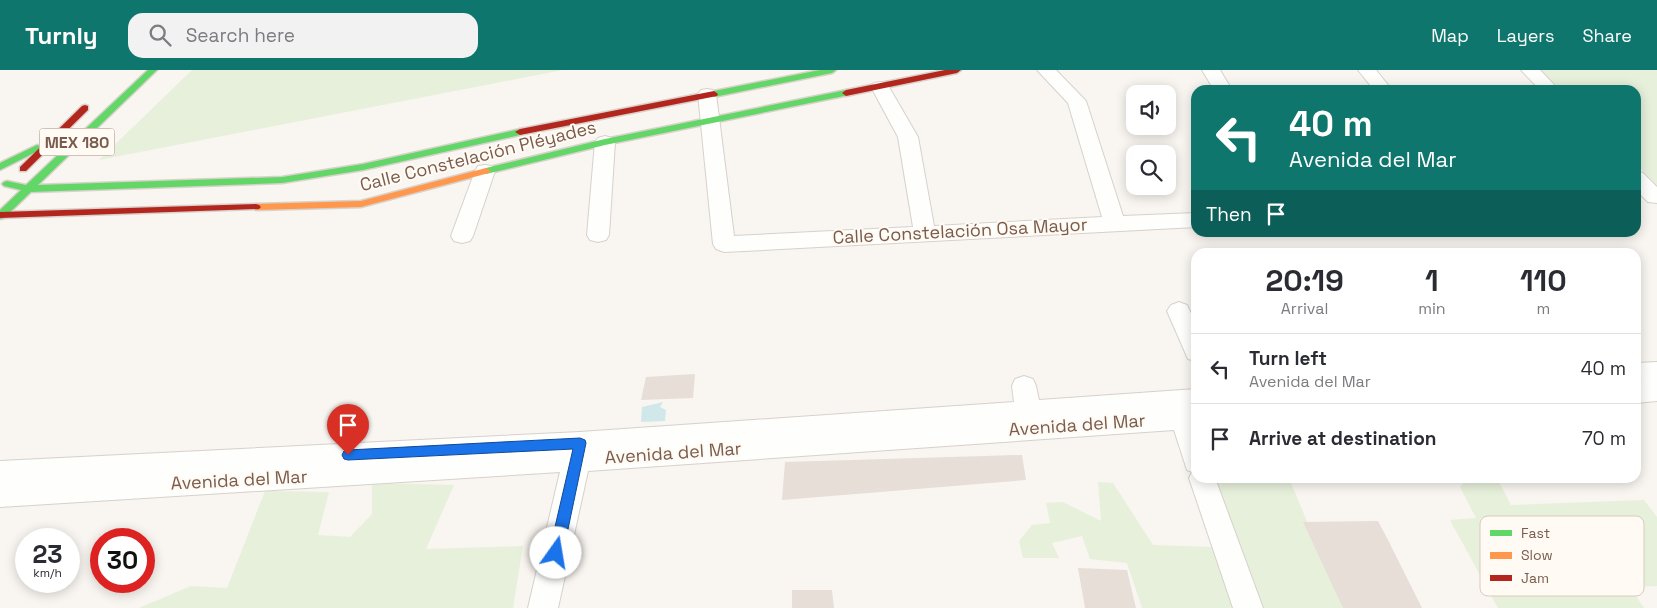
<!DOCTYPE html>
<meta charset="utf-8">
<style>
:root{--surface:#fff;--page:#f2f2f3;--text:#2b2b33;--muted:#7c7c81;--line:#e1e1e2;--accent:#0f766e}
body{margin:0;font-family:"Space Grotesk",sans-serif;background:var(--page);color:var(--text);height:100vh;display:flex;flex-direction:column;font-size:19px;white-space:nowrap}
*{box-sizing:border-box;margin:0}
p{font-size:16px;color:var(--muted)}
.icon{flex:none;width:28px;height:28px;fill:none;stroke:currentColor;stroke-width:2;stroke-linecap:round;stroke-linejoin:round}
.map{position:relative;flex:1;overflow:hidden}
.side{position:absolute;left:1191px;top:178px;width:450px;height:235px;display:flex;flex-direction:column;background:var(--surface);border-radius:15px;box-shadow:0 2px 12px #0003}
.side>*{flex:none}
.top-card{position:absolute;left:1191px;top:15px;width:450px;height:152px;border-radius:15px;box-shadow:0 2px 12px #0003;background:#0f766e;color:#fff;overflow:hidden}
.buttons{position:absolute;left:1126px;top:15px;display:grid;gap:10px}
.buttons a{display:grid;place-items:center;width:50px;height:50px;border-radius:10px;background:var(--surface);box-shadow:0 2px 12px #0003;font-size:25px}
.speed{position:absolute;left:15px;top:458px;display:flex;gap:10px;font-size:25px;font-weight:700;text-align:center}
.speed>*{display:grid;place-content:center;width:65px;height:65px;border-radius:50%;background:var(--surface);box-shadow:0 2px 12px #0003;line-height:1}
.speed small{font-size:12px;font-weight:400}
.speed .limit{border:8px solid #d22;background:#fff;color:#111}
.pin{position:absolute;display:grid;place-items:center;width:42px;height:42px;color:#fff;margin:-51px -21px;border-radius:50% 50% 50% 0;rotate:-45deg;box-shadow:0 0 5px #0007}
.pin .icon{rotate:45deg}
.me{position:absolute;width:55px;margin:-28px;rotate:13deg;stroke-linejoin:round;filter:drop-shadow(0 0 4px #0008)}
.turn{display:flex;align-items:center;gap:18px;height:105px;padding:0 15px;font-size:22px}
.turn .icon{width:65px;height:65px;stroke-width:2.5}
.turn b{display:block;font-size:35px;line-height:42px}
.then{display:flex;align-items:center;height:48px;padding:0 15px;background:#0003;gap:10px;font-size:19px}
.eta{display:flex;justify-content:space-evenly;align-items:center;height:85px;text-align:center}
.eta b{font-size:30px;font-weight:700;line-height:35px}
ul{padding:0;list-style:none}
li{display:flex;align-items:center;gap:15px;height:70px;padding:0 15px;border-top:1px solid var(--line)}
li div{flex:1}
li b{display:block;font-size:19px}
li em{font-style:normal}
header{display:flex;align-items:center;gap:30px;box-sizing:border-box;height:70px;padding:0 25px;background:var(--accent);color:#fff}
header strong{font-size:24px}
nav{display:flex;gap:28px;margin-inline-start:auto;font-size:18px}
.search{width:350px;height:45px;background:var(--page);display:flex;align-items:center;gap:12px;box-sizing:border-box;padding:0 18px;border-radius:15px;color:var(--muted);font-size:19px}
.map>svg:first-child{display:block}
</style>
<header>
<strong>Turnly</strong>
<div class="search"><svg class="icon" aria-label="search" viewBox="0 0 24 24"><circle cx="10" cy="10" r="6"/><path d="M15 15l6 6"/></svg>Search here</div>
<nav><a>Map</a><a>Layers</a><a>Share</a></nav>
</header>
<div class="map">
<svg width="1657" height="538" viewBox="0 0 1657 538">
<rect width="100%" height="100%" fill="#f9f5f0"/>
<path fill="#e7f0db" d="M192,0H563L99,90Z
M1541,0H1657V115L1636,94V20H1561Z
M1203,408H1289L1343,538H1249Z
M1468,408H1497L1511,435L1644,430L1657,447V516L1630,517L1644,538H1498L1450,450L1476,448L1460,417Z
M1098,412L1113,413L1153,475L1211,477L1236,538H1142L1127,493L1090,489L1082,466L1052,473L1059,488H1023L1019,471L1032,455L1050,453L1046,433L1063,432L1101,451Z
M372,413L454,415L426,479L523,476L513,538H139L191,516L227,518L265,421L329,422L318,465L350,467L372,444Z"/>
<path fill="#d0e8ea" d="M663,332L660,337L666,340L665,351L641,352L642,337Z"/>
<path fill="#e6ded7" d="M695,304L693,328L641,330L646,307Z
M1022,385L1026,410L782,430L785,392Z
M1378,451L1390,474L1422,538H1343L1303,452Z
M1078,498L1127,500L1136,538H1085Z
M792,520H832L834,538H792Z"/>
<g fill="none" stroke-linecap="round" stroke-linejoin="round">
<g stroke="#d7d1cb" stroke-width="2">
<path id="street" d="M1037,0H1056L1086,31L1123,146L1196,143V157L724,182L716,179L713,174L698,24L701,20L707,19L713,20L716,24L734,166L913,157L898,67L871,17L874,13L880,12L886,13L889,17L918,67L934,156L1102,147L1068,33Z
M1202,0H1220L1232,20H1214Z
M1358,0H1376L1392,20H1374Z
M1521,0H1540L1559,20H1540Z
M605,66L612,68L615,72L609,165L606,170L598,172L590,170L587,165L595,72L598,68Z
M485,95L492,96L495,101L473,166L470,171L462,173L454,171L451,166L475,101L478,96Z
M1636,101L1643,103L1657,117V133L1648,132L1636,120Z
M1179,232L1187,235L1196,254V291L1188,289L1167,241L1171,235Z
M1657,292V331L1636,333V313L1642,312L1636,313V293Z
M1024,306L1033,309L1036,316L1039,330L1196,319V408H1215L1263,538H1233L1189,408L1192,402L1187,400L1174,360L588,401L558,538H528L560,402L0,437V391L580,362L1014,332L1012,316L1015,309Z"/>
</g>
<g stroke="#d9d2cb" stroke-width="3">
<path id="fast" d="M148,0H157L38,115L282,107L363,94L520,59L525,62L520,65L363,100L282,113L31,122L4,148L0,149V140L21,120L4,116L2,114L4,112L7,111L26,115Z
M820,0H836L832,3L714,27L710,24L714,21Z
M846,20L849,21V25L605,75L486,104L481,101L486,98L605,69Z
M37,75L40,76V80L0,100V93Z"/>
</g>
<g stroke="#d9d2cb" stroke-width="3">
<path id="slow" d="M486,98L491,101L489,103L361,137L256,140L251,137L256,134L361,131Z"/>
</g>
<g stroke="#d9d2cb" stroke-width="3">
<path id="jam" d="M945,0H961L957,3L846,26L842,23L846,20Z
M714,21L718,24L717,26L520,65L515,62L520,59Z
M85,35L88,36V40L26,101H20V97L82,36Z
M256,134L259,135L261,137L259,139L0,148V142Z"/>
</g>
<use href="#street" fill="#fefefd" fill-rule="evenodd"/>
<use href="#fast" fill="#63d668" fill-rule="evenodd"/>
<use href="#slow" fill="#ff974d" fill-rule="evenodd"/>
<use href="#jam" fill="#b3261e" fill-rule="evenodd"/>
</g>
<path fill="#1a73e8" stroke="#114b97" d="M580,368L585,370L586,373L563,483L561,487L556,489L551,487L549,483L573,379L348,390L344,389L342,385L344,381L348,380Z"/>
<g text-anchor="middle" stroke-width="4" stroke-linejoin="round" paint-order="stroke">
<rect fill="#fffaf3" stroke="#a28b7f" stroke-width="1" x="39.5" y="58.5" width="75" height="27" rx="4"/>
<g font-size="16" font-weight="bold" fill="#7a5c4d">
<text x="77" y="78">MEX 180</text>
</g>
<g font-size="18" fill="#7a5c4d" stroke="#fffaf3">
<text transform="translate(478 86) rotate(-14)" y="6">Calle Constelación Pléyades</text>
<text transform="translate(960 161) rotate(-3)" y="6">Calle Constelación Osa Mayor</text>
<text transform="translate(1077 355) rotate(-4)" y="6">Avenida del Mar</text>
<text transform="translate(673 383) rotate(-4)" y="6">Avenida del Mar</text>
<text transform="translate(239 410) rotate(-3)" y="6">Avenida del Mar</text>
</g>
</g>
<rect x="1480" y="446" width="164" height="80" rx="8" fill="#fffaf3" stroke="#d7cbc1" stroke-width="1"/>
<rect x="1490" y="460" width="22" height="6" fill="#63d668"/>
<rect x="1490" y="482" width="22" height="7" fill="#ff974d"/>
<rect x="1490" y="505" width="22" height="6" fill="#b3261e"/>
<g font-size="14" fill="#7a5c4d">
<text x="1521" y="468">Fast</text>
<text x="1521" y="490">Slow</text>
<text x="1521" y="513">Jam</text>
</g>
</svg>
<div class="buttons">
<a><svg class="icon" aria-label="sound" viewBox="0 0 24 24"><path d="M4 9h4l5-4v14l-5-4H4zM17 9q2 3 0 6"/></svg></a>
<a><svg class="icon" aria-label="search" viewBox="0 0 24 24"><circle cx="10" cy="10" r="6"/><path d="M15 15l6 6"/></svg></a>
</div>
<div class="speed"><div>23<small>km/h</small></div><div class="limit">30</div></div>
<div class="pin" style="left:348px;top:385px;background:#d93025"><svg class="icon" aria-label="arrive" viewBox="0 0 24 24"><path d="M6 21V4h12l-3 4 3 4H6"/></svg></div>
<svg class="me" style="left:556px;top:483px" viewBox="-20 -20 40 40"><circle r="19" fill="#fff"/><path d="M0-13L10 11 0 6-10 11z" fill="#1a73e8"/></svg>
<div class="top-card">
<div class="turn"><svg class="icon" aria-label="left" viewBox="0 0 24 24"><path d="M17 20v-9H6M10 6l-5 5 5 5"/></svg><div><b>40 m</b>Avenida del Mar</div></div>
<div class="then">Then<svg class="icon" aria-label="arrive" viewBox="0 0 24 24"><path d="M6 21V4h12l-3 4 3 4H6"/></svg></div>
</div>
<section class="side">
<div class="eta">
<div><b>20:19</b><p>Arrival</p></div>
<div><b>1</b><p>min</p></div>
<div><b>110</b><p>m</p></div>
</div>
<ul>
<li><svg class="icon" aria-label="left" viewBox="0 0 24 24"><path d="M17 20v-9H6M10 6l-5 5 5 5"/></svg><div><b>Turn left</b><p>Avenida del Mar</p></div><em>40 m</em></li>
<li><svg class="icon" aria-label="arrive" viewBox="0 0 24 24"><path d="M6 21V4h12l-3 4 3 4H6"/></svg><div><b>Arrive at destination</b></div><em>70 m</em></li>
</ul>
</section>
</div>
